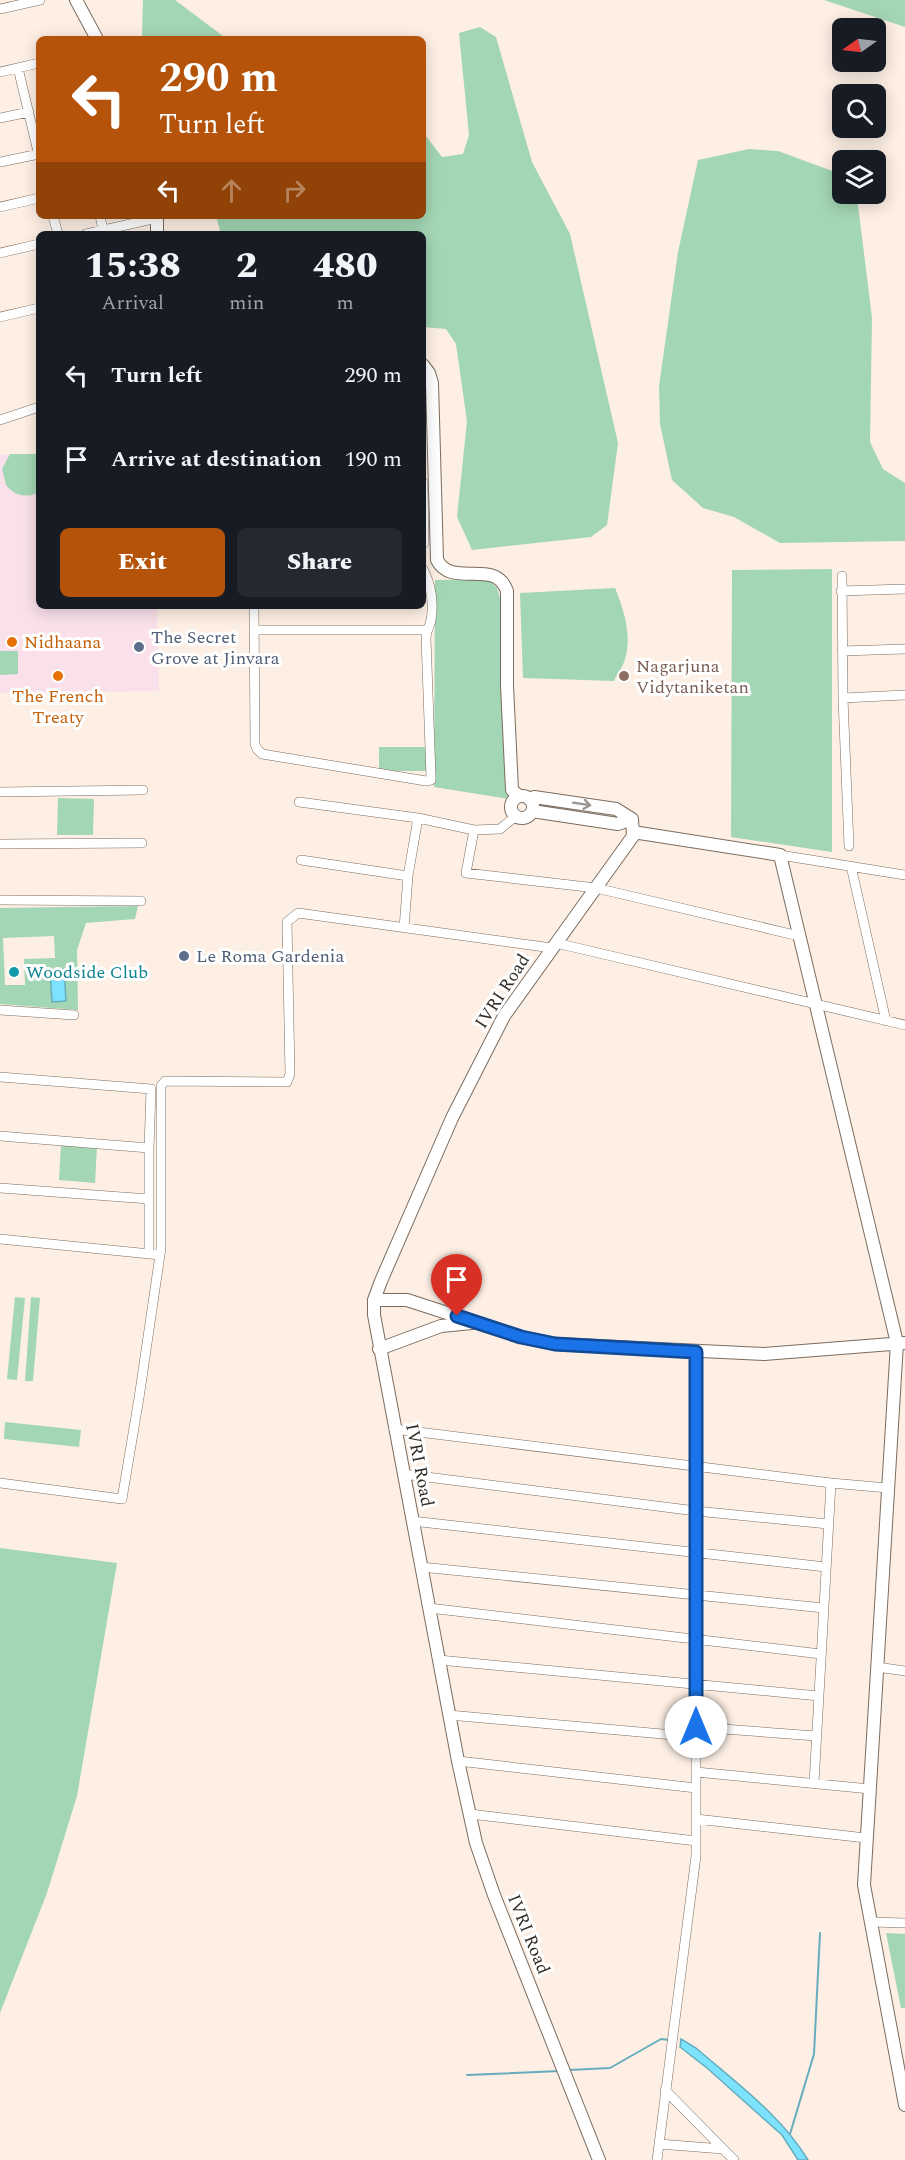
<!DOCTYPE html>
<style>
:root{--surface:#171b24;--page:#242831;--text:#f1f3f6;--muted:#9ea1a6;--accent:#b45309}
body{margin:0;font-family:Spectral,serif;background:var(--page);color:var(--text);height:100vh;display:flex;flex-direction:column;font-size:22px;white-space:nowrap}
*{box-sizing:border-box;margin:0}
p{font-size:20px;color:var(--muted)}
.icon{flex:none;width:33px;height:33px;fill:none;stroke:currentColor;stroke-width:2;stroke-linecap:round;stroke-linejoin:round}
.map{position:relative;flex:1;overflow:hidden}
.panel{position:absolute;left:36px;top:231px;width:390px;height:378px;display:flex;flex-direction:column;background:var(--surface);border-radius:9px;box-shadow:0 3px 15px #0003}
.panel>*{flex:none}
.hud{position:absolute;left:36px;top:36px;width:390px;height:183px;border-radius:9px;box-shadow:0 3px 15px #0003;background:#b45309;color:#fff;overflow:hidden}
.needle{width:39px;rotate:256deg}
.buttons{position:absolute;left:832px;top:18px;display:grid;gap:12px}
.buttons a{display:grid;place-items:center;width:54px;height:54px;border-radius:9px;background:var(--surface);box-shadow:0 3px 15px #0003;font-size:30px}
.pin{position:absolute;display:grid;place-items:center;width:51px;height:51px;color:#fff;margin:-62px -26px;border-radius:50% 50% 50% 0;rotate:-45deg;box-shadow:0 0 6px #0007}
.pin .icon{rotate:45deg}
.me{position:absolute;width:66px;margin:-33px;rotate:0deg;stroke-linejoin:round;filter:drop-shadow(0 0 4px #0008)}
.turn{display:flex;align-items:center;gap:21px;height:126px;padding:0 24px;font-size:27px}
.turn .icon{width:78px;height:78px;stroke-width:2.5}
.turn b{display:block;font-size:42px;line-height:51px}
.lanes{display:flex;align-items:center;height:57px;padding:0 24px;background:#0003;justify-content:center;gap:30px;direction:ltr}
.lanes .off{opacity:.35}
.eta{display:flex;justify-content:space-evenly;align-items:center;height:102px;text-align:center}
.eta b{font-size:36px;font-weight:800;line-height:42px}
.button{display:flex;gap:12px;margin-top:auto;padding:12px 24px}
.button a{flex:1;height:69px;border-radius:9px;background:var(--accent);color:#fff;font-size:24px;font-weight:800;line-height:69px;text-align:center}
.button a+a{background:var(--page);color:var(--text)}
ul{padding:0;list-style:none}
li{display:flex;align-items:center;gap:18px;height:84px;padding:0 24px}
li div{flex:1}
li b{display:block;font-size:22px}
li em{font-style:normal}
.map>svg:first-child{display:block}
</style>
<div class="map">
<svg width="905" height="2160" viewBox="0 0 905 2160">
<rect width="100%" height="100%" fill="#fdefe4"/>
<path fill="#f9e0ea" d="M39,454V606H157L159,691L0,693V455Z"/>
<path fill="#a3d6b4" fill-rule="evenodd" d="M143,0H175L227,39H144L142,35Z
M824,0H905V27Z
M480,27L496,37L532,162L570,234L618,443L607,525L591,537L472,550L457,517L467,421L456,344L446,329L423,327V234H221L216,216H423V132L442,157L463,154L469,135L459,33Z
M749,149L778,151L835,172L843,183V194H850L858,205L872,318L870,442L883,469L905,483V541L780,543L734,517L703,508L672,480L660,424L659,386L678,252L698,160Z
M10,454H39L38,493C26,498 15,496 6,485L2,469Z
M832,569V852L731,837L732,570Z
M489,579L497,588L500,598L509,799L434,787L435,580Z
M615,588C624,610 632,635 625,659C623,667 617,674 614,681L523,678L520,593Z
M0,651H18V674L0,675Z
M379,747H426V771H379Z
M58,798L94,799L93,835H57Z
M138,906L135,919L86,923L77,950L78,1010L0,1004V908ZM54,936L55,958L24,959L25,985H5L3,938Z
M61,1144L97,1146L95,1183L59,1180Z
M15,1297L25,1298L17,1380L7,1379Z
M31,1297L40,1298L33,1381H25Z
M5,1422L81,1430L79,1447L4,1439Z
M0,1548L117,1563L77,1796L47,1893L0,2013Z
M886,1933L905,1934V2008H901Z"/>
<path fill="#7ce2fd" stroke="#66acbd" stroke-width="1.5" d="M64,969L66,1001L52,1002L50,970Z
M681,2039L696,2048C735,2082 781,2115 808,2160H798L782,2135L707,2068L680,2047Z"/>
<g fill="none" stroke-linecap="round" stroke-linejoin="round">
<path stroke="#66acbd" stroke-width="2" d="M569,2070L610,2068L661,2039L669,2040
M467,2075L560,2071
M790,2134L814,2054L820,1933"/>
<g stroke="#7b6c5f" stroke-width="10">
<path id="street" d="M0,9L40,0
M18,68L39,156
M0,72L39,63
M0,118L29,112
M0,162L39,154
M0,207L39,198
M53,216L58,234
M100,216L103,230
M86,234L157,218
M0,253L39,244
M0,317L39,308
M0,420L39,407
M423,482L424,543
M842,576L843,698L849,846
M841,591L905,589
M254,606L255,744L257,749L262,754L426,781L431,780V776L426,638C426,630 430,627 431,620C434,603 431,584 423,569
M254,630H426
M842,651L905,649
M843,698L905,695
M0,792L143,790
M299,802L418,818L474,830L500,829L516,816
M474,830L466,873L596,888L799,936
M0,844L142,843
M780,855L905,875
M301,860L408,876
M851,866L886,1021
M0,900L141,901
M404,928L408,876L418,818
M556,943L905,1025
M0,1010L74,1015
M0,1077L151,1089L149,1148V1199L0,1188
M0,1136L149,1148
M0,1239L160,1255
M149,1254V1199
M394,1429L831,1483L888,1488
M403,1474L696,1511L828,1524
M0,1483L122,1499L139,1398L161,1248V1086L165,1081L287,1082L290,1074L287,922L298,913L552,948
M412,1521L826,1567
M421,1567L824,1608
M429,1608L821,1654
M439,1660L819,1696
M877,1667L905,1671
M449,1715L696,1737
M696,1727L816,1736
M458,1761L696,1788
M696,1772L870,1789
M814,1783L831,1483
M470,1814L696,1841
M696,1819L866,1838
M871,1922L905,1923
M665,2090L734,2160
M659,2144L723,2149
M657,2160L696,1856V1352"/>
</g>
<g stroke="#7b6c5f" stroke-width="14">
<path id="secondary" d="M76,0L97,39
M157,216V234
M423,365L429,373L432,383L437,560C452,589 495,557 507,591V686L512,790L519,796
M511 807a11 11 0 1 1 22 0a11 11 0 1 1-22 0Z
M529,799L534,797L616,809L632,819L633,836L504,1016L452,1118L381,1281L374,1300V1315L458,1761L476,1843L494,1895L599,2160
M532,811L618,824L632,819
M633,832L780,855L897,1343L864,1885L905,2105
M374,1300H407L521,1337L555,1344L764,1354L904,1343
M379,1349L441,1326L472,1323"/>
</g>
<use href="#street" stroke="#fff" stroke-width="9"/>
<use href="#secondary" stroke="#fff" stroke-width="12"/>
</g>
<defs><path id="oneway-shaft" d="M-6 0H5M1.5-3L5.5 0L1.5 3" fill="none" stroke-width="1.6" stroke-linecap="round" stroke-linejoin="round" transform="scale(1.5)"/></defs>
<use stroke="#999693" href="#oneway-shaft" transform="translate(582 804) rotate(9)"/>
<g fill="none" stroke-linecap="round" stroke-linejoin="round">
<g stroke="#114b97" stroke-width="15">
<path id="route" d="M457,1316L521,1337L555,1344L696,1352V1727"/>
</g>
<use href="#route" stroke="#1a73e8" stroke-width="10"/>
</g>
<g fill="#e8710a" stroke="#fff" stroke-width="2">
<circle cx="12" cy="642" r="6"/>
<circle cx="58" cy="676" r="6"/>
</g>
<g fill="#5c6f8a" stroke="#fff" stroke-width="2">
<circle cx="139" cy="647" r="6"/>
<circle cx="184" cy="956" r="6"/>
</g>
<circle fill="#8d6e63" stroke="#fff" stroke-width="2" cx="624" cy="676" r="6"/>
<circle fill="#0f9aa8" stroke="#fff" stroke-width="2" cx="14" cy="972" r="6"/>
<g text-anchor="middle" stroke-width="6" stroke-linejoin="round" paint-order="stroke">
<g font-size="18" fill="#4e5e75" stroke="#fff" text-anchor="start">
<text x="151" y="643">The Secret<tspan x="151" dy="21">Grove at Jinvara</tspan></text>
<text x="196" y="962">Le Roma Gardenia</text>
</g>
<g font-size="18" fill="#c56008" stroke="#fff" text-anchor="start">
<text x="24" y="648">Nidhaana</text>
<text x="58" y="702" text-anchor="middle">The French<tspan x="58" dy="21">Treaty</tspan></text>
</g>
<g font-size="18" fill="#785e54" stroke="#fff" text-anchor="start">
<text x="636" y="672">Nagarjuna<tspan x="636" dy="21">Vidytaniketan</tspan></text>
</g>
<g font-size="18" fill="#0d838f" stroke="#fff" text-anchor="start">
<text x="26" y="978">Woodside Club</text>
</g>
<g font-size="18" fill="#332d27" stroke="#fff">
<text transform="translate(502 991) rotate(-57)" y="6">IVRI Road</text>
<text transform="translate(420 1465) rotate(79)" y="6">IVRI Road</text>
<text transform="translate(529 1934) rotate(68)" y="6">IVRI Road</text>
</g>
</g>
</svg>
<div class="buttons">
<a><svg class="needle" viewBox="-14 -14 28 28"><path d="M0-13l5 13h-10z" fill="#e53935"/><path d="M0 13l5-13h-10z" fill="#9ea1a6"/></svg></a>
<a><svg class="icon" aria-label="search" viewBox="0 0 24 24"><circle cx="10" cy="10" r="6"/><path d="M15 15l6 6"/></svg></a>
<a><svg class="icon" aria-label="layers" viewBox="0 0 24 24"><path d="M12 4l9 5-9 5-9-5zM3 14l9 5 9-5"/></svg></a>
</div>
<div class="pin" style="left:457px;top:1316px;background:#d93025"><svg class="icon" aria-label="arrive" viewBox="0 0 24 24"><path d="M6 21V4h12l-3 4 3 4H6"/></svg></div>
<svg class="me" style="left:696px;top:1727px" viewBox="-20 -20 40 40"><circle r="19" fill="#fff"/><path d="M0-13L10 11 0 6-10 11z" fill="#1a73e8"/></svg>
<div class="hud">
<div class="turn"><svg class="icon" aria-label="left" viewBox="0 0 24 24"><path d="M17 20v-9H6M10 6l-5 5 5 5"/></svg><div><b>290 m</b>Turn left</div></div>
<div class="lanes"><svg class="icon" aria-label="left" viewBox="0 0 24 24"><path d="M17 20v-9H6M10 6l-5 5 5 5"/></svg><svg class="icon off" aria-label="ahead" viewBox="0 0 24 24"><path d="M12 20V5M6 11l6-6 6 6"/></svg><svg class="icon off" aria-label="right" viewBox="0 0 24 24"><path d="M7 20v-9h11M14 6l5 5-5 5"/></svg></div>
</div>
<section class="panel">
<div class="eta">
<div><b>15:38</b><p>Arrival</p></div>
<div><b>2</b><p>min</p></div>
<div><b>480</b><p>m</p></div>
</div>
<ul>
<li><svg class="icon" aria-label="left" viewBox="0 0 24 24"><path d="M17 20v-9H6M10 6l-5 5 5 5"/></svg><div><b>Turn left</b></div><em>290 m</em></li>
<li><svg class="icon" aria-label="arrive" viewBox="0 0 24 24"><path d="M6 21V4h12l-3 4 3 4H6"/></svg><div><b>Arrive at destination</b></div><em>190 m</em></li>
</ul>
<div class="button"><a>Exit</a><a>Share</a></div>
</section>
</div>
